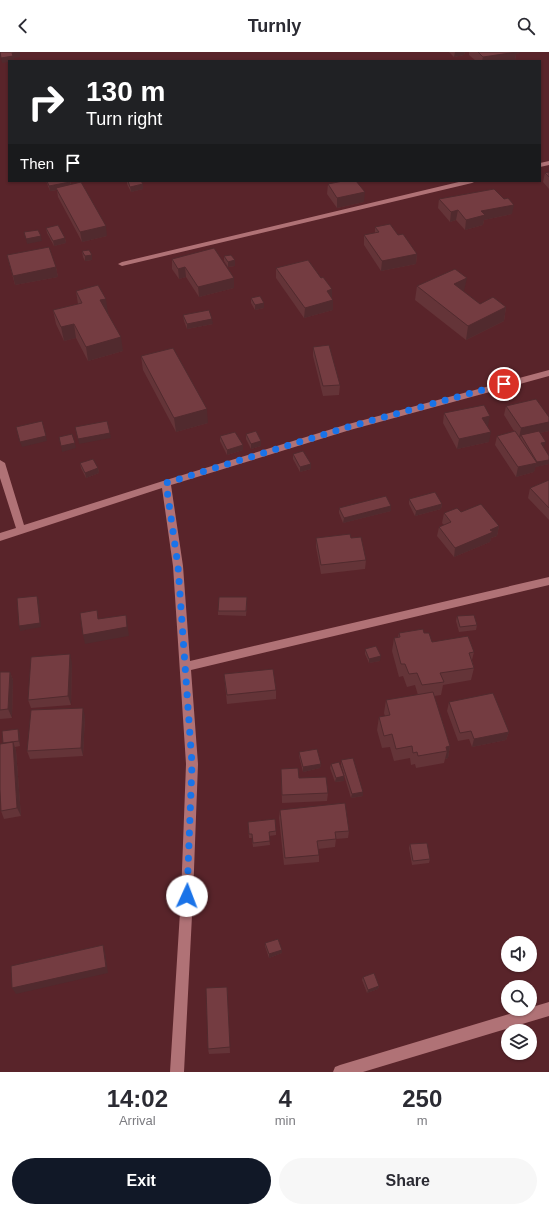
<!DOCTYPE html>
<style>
:root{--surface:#fff;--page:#f7f7f7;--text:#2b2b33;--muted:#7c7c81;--accent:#111827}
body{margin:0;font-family:Arial,sans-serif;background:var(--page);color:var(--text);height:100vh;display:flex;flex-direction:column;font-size:15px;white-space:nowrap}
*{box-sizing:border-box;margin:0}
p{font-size:13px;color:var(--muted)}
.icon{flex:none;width:22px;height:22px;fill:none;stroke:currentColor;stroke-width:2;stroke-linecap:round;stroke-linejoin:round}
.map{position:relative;height:1020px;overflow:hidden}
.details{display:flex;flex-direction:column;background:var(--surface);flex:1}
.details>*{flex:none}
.guide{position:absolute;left:8px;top:8px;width:533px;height:122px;border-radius:0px;box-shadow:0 1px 3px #0004;background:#202124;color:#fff;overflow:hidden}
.fabs{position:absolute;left:501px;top:884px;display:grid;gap:8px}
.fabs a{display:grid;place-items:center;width:36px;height:36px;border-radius:50%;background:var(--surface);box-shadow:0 1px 3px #0004;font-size:20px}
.pin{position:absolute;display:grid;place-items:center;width:34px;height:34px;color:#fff;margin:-17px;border:2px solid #fff;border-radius:50%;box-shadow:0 1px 4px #0007}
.me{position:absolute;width:44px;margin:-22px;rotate:2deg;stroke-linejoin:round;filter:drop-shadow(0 0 3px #0008)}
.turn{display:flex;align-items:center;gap:14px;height:84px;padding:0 12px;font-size:18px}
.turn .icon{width:52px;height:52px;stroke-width:2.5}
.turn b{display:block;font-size:28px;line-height:34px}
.then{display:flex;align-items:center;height:38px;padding:0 12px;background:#0003;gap:8px;font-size:15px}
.eta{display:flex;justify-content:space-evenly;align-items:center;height:68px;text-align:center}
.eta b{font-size:24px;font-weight:800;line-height:28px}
.action{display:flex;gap:8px;margin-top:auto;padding:8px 12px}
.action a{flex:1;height:46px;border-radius:24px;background:var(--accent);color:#fff;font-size:16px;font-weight:800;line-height:46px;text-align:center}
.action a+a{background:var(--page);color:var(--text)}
header{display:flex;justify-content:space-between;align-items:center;height:52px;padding:0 12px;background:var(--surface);font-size:18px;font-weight:800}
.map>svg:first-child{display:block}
</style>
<header><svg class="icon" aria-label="back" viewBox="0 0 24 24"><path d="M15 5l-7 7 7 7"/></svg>Turnly<svg class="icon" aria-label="search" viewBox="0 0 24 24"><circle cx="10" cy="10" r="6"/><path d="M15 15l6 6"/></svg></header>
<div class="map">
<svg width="549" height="1020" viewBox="0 0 549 1020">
<rect width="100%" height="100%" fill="#59242a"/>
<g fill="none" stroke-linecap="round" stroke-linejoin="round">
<path fill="#b07276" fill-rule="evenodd" d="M549,109V113L540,115V111Z
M463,129H476L472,131L122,214L118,212L122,210Z
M549,318V324L350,378L171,433L183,514L190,609L549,525V533L191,618L198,712L193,844L184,1020H170L181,844L186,712L173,514L162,436L0,489V481L16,476L0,426V408L5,411L24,473L163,429L345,373Z
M549,950V964L363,1020H333L335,1015L340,1013Z"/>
</g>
<path fill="#643438" d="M449,0H465L464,3L454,5Z
M469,0H520V1L516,2L515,9H476L469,3Z
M549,120V137L543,130L545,121Z
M46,129H70L71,132L107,184L82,190L58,145L57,138L50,139Z
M127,129H141L143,132V137L131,140L127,132Z
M328,132L364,150L337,156L327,142Z
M439,147L512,162L484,168L483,173L465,178L456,168L450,170L438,156Z
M375,175L417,202L416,212L381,219L364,193V183L375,181Z
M46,176L65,186L66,191L54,194L47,181Z
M82,199L92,208L85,209L83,205Z
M7,203L56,215L58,225L15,233Z
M224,204L235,208V214L228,215L224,209Z
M172,207L234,236L199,245L186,225L179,227L172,217Z
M276,216L321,226L332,237V246L333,258L304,266L276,226Z
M417,234L464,239V240L480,252L506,255L504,269L466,288L415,248Z
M76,239L108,261L123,299L88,309L76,286L64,289L56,272L53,258L78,252Z
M251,246L264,256L255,258L251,251Z
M183,263L213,272L187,277L184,269Z
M313,295L340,333L339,343L323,344L313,304Z
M141,304L208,371L176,380L143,318Z
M506,354L549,379L540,381L544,395H543L549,412L535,415L534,420L516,425L495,393L497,384L514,379L504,363Z
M444,361L488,374H487L489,390L457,397L443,371Z
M246,382L261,389V394L251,397L246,387Z
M220,384L243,393V398L227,403L220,389Z
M293,402L311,417L300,420L293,407Z
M80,411L98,416L99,421L86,426L81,416Z
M549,428V468L528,446L530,436Z
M409,447L442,452L441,457L415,464L409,452Z
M339,456L391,459L343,471L339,461Z
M461,460L499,474L497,484L491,486L490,490L454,505L437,484L439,475L444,473L442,471L444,461Z
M316,486H351L366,508L365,517L321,522L316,495Z
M247,550L246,564L218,563V559Z
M457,564L477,573L476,578L459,580L456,569Z
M399,581H424L432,590L474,600L472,608L474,616L471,628L443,633L441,643L434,644L450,694L448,706L445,707L444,711L416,716L415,712L411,713L410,706L394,709L390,695L382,696L377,678L379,665L385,664L384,661L386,648L418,643L415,633L407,635L403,624L399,625L392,599L394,586L398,585Z
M365,597L380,609L369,611L365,602Z
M72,611L71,653L31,656L28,648Z
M0,620H10L13,628L12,666L0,667Z
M224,622L276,638V647L227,652Z
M449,650L509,680L506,688L472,695L469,687L458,689L447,659Z
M85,664L83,704L30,707L27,699Z
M20,681V694L15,695L16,698L21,764L4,767L1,759L3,691Z
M299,700L321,712L320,716L303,720L299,704Z
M341,708L363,744L351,746L341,713Z
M331,712L344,724V729L335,730L330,716Z
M281,717L328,741L327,749L282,751Z
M280,758L349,779L348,786L336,787L335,795L318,797L319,803V810L284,813L279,766Z
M248,770L276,779V783L269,784L270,793L253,795L252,786H249Z
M410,792L430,807L429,811L412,813L409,796Z
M265,891L282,901L269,906L265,894Z
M363,925L379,934L378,937L367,941L362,928Z
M227,935L230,1001L209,1002L208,997Z"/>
<path fill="#512a2e" d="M20,0V5L14,6V9H9V10L2,11L1,6L12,1Z
M455,0H465L464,3L454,5Z
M509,0H520V1L516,2L515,9H482L483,5Z
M70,130L71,135L56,136L57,138L50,139L49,134Z
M143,132V137L131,140L130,135Z
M365,140L364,150L337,156V146Z
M514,153L512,162L484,168L483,173L465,178L466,168L481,159Z
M458,158L456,168L450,170L451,160Z
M106,174L107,184L82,190L80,180Z
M41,184L42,189L27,192L26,187Z
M65,186L66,191L54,194L53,189Z
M417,202L416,212L381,219L382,209Z
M92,203V208L85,209V204Z
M235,208V214L228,215V210Z
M56,215L58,225L15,233L13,224Z
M185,215L186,225L179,227L178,217Z
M234,226V236L199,245L198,235Z
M467,226L464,239L451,246L454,232Z
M332,237V247L327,239Z
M106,247L108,261L102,262L100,248Z
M333,248V258L304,266L305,256Z
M264,251V256L255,258V253Z
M506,255L504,269L466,288L468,274Z
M212,267L213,272L187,277V272Z
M74,272L76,286L64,289L61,275Z
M121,285L123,299L88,309L86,295Z
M207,357L208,371L176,380L174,366Z
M490,364L488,374L480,376L482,366Z
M549,370V379L522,385L521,383L520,386H519L521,376Z
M491,380L489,390L457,397L459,387Z
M110,381L111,386L79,392L78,387Z
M46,384L47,389L22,395L20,390Z
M261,389V394L251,397V392Z
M546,390L544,395L539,396L541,391Z
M75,391L76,396L62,400L61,394Z
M243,393V398L227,403V398Z
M549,408V412L536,415L537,410Z
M537,411L534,420L516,425L518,415Z
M311,412V417L300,420V415Z
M98,416L99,421L86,426L85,421Z
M442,452L441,457L415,464L416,459Z
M391,454V459L343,471L344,466Z
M499,474L497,484L491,486L490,490L454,505L455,496L490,478Z
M37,544L39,548L41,575L20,579L19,574Z
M126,563L129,584L85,592L83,583Z
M70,602L72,611L71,653L68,644Z
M381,604L380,609L369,611V607Z
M10,620L13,628L12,666L8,657Z
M83,656L85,664L83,704L81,696Z
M18,677L20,681V694L19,689Z
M509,680L506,688L472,695L474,687Z
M13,690L16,698L21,764L17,756Z
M450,694L448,706L445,707L447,699L446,695Z
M321,712L320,716L303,720V715Z
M344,724V729L335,730L336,726Z
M363,740V744L351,746L352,742Z
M103,893L105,900L108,921L16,942L12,936Z
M282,898V901L269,906V902Z
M379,934L378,937L367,941L368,938Z"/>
<path fill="#743c41" stroke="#512a2e" d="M0,0H19L12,1L13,4L1,6Z
M478,0H517L483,5Z
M549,120V125L545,121Z
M47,129H70V130L49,134Z
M128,129H141L143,132L130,135Z
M343,129H356L365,140L337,146L328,132Z
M81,130L106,174L80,180L56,136Z
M494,137L504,147L508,146L514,153L481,159L485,163L466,168L458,158L451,160L439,147Z
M390,172L398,183L403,182L417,202L382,209L364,183L379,180L375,175Z
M58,173L65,186L53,189L46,176Z
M38,178L41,184L26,187L24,180Z
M49,195L56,215L13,224L7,203Z
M214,196L234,226L198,235L185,215L178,217L172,207Z
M89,198L92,203L85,204L82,199Z
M231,203L235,208L228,210L224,204Z
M308,208L321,226L323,225L332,237L327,239L333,248L305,256L276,216Z
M455,217L467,226L454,232L480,252L493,245L506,255L468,274L417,234Z
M98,233L106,247L100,248L121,285L86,295L74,272L61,275L53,258L82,251L76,239Z
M260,244L264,251L255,253L251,246Z
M209,258L212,267L187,272L183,263Z
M329,293L340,333L323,334L313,295Z
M173,296L207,357L174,366L141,304Z
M536,347L549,365V370L521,376L506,354Z
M484,353L490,364L482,366L491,380L459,387L444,361Z
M42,369L46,384L20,390L16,375Z
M107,369L110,381L78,387L75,375Z
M256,379L261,389L251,392L246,382Z
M515,379L537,411L518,415L497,384Z
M539,379L546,390L541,391L549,404V408L537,410L521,383Z
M235,380L243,393L227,398L220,384Z
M72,382L75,391L61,394L59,385Z
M303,399L311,412L300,415L293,402Z
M93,407L98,416L85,421L80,411Z
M549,428V456L530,436Z
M435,440L442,452L416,459L409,447Z
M386,444L391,454L344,466L339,456Z
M481,452L499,474L490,478L493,480L455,496L439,475L451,470L444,461L457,456L461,460Z
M350,482L351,486L361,485L366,508L321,513L316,486Z
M37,544L40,571L19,574L17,546Z
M219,545H247L246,559H218Z
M97,558L98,567L126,563L127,575L83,583L80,561Z
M474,563L477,573L460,575L457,564Z
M423,577L424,581H429L432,590L468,584L474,600L469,601L474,616L440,621L444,630L422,633L417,621L409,622L405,612H401L394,586L400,585L399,581Z
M376,594L381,604L369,607L365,597Z
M70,602L68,644L28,648L31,605Z
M273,617L276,638L227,643L224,622Z
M0,620H10L8,657L0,658Z
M433,640L450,694L446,695L447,699L418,704L417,700L413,701L412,694L396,697L392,682L384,684L379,665L390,663L386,648Z
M493,641L509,680L474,687L471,679L460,681L449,650Z
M83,656L81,696L27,699L31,658Z
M18,677L19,689L3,691L2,679Z
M13,690L17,756L1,759L0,738V692Z
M317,697L321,712L303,715L299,700Z
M353,706L363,740L352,742L341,708Z
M339,710L344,724L336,726L331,712Z
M298,716L299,726L326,725L328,741L282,743L281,717Z
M345,751L349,779L335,780L336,787L317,789L319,803L285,806L280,758Z
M275,767L276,779L269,780L270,789L253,791L252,782H249L248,770Z
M427,791L430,807L413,809L410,792Z
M278,887L282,898L269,902L265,891Z
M103,893L106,915L12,936L11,914Z
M374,921L379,934L368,938L363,925Z
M227,935L230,995L208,997L206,936Z"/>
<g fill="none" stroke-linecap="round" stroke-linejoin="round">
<path stroke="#1a73e8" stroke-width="7" stroke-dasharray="0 12.6" d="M187,844L192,712L178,514L166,431L348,375L504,332"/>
</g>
</svg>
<div class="fabs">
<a><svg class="icon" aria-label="sound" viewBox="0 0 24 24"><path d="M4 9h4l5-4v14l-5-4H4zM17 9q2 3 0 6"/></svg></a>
<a><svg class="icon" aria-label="search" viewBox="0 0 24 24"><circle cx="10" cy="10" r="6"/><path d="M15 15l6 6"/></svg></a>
<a><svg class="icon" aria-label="layers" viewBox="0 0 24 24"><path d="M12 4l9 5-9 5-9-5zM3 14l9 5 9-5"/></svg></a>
</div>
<div class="pin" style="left:504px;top:332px;background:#d93025"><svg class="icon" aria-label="arrive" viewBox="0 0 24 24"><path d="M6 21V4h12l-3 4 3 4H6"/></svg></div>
<svg class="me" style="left:187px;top:844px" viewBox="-20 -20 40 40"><circle r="19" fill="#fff"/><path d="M0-13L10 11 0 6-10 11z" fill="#1a73e8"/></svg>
<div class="guide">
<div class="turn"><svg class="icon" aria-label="right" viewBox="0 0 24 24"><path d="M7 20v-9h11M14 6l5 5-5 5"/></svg><div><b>130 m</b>Turn right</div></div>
<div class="then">Then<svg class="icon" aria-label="arrive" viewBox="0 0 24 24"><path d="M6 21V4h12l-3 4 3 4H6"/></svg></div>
</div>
</div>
<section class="details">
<div class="eta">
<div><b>14:02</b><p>Arrival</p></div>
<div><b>4</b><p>min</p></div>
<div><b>250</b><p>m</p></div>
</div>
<div class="action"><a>Exit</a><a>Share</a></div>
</section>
